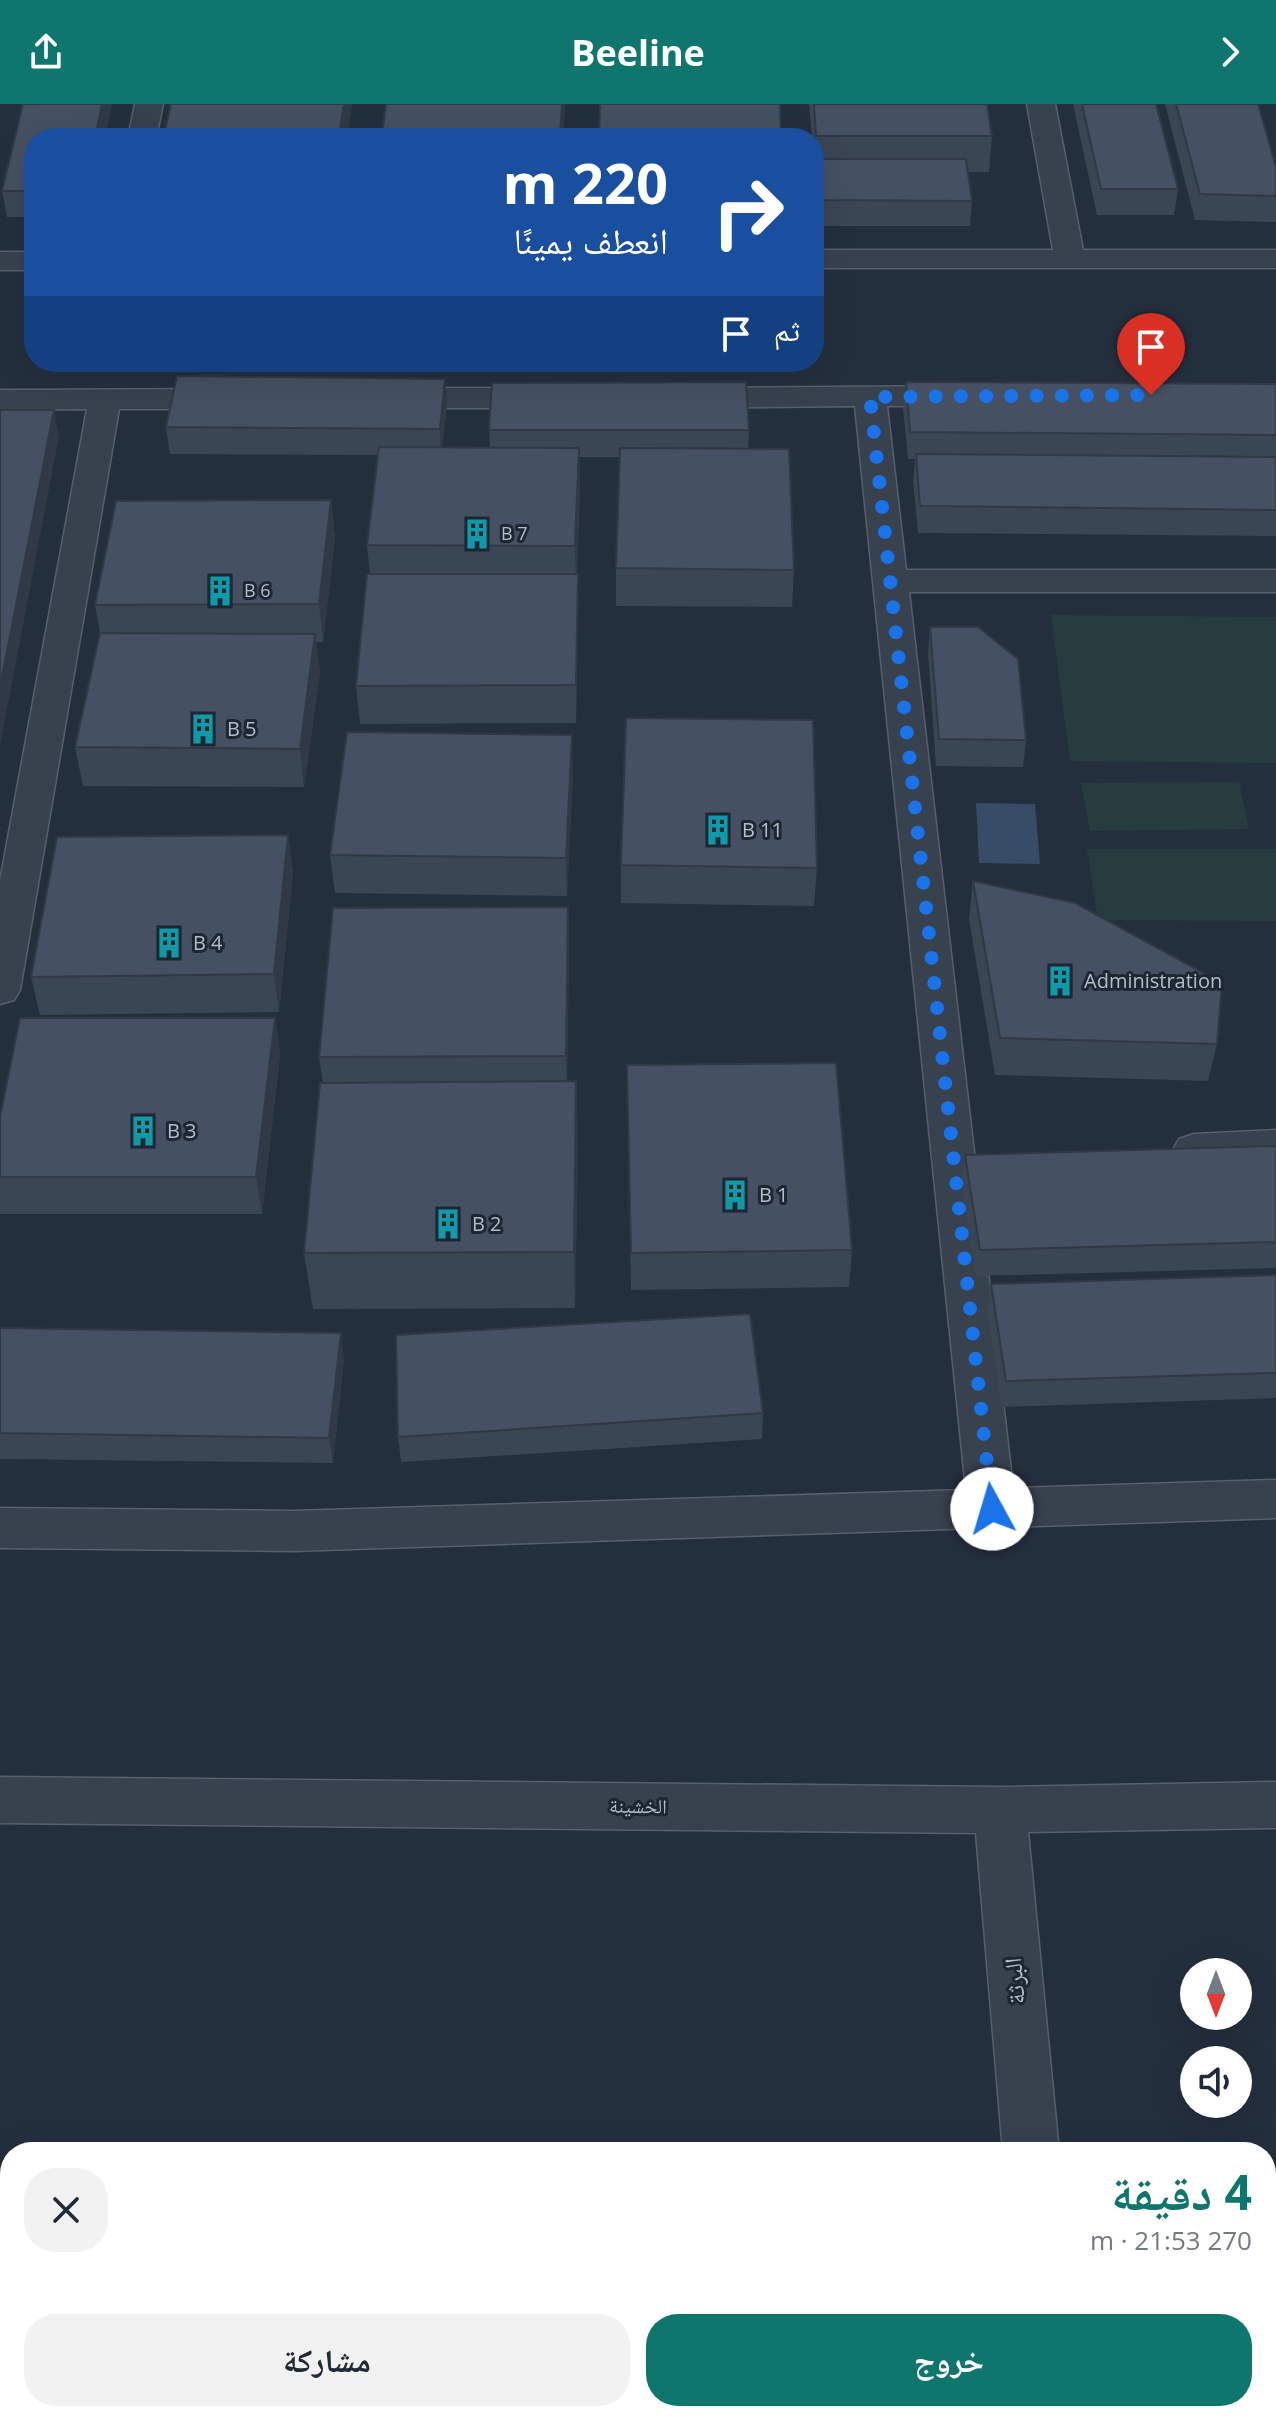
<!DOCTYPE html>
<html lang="ar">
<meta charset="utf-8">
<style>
:root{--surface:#fff;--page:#f2f2f3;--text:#1f2937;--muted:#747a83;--accent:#0f766e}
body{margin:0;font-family:"Open Sans","Noto Naskh Arabic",sans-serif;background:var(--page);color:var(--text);direction:rtl;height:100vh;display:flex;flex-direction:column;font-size:30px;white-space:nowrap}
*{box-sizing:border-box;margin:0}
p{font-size:26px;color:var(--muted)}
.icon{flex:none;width:44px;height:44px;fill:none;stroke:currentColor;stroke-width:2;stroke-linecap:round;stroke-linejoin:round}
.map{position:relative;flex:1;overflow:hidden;direction:ltr}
.drawer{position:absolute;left:0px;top:2038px;width:1276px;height:280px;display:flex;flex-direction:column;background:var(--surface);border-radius:32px 32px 0 0;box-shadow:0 8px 32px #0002;direction:rtl}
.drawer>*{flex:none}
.guide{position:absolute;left:24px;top:24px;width:800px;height:244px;border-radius:32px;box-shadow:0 8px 32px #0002;direction:rtl;background:#1a4fa0;color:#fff;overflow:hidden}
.needle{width:52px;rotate:180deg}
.controls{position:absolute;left:1180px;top:1854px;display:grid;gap:16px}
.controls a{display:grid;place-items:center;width:72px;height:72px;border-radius:50%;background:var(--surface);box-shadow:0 8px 32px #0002;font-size:40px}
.pin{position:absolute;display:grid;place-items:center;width:68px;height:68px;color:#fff;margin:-82px -34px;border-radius:50% 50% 50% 0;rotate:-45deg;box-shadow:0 0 8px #0007}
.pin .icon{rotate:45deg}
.me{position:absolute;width:88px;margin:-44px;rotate:354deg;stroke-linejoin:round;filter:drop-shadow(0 0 6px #0008)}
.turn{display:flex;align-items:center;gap:28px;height:168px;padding:0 24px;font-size:36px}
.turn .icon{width:104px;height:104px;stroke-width:2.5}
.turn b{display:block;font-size:56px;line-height:68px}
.then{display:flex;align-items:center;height:76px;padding:0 24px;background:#0003;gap:16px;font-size:30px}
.round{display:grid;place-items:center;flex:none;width:84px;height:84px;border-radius:32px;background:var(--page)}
.headline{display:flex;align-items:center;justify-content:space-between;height:136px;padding:0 24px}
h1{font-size:48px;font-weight:700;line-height:60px;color:var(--accent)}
.action{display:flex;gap:16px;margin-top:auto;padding:16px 24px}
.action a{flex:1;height:92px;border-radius:32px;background:var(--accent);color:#fff;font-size:32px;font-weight:700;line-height:92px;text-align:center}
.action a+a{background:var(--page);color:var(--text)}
header{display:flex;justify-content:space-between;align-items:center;height:104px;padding:0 24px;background:var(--accent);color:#fff;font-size:36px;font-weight:700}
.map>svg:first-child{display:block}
</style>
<header><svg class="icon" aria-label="forward" viewBox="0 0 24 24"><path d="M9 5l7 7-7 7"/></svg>Beeline<svg class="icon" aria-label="share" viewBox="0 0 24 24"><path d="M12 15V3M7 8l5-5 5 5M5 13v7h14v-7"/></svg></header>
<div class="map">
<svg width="1276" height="2318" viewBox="0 0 1276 2318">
<rect width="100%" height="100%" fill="#242f3e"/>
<path fill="#263c3f" d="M1051,511L1276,513V659L1070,657Z
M1239,678L1249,725L1090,727L1081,679Z
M1087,745H1276V817L1098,816Z"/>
<path fill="#394c67" d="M976,699L1035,700L1040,760L979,759Z"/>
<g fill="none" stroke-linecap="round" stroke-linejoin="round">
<g stroke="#565f6c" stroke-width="3">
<path id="minor" d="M135,0H163L156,34H128Z
M1027,0H1055L1083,146H1276V164H814V146H1053Z
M0,148H34V166H0Z
M966,282L977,285L982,292L977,299L966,302H887L906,466H1276V488H909L1013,1384L1276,1376V1414L294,1447L0,1444V1404L294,1407L966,1386L855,302L686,304L675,301L670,294L675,287L686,284Z
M386,284H550L561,287L566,294L561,301L550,304H386L375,301L370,294L375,287Z
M234,285L245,288L250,295L245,302L234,305H119L20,886L14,896L0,900V777L87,305L0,306V286Z
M1276,1026V1058L1194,1062L1179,1057L1173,1046L1179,1035L1194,1030Z
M0,1673L1000,1683L1276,1678V1724L1028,1728L1059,2048H1003L976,1729L0,1719Z
M1024,2308H1084L1085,2318H1025Z"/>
</g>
<use href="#minor" fill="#38414e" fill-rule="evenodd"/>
</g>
<path fill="#3b4654" d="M23,0H112L105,34H34V113H7L2,87Z
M171,0H352L347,34H165L164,31Z
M386,0H565L563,34H382Z
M600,0H780L781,34H599Z
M809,0H987L992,32L989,68H968L972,97L970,122H814V34H812Z
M1073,0H1156L1178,85L1174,111H1097Z
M1165,0H1258L1276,63V118L1195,116Z
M445,275L447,301L442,343L490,344L489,326H749L748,345L794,466L792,503L616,502V464L620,353H579L580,382L577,470L578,508L576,619L360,620L356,582L370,470L367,441L378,351L170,350L166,323Z
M906,278L1276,280V432L918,429L913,376L915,355H908L903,304Z
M331,396L335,434L323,538H316L320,568L304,683L83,682L75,643L100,529L95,501Z
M930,523L1026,636L1023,663L936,662L928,549Z
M573,669L567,792L335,789L330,751Z
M288,731L293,769L279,908L40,911L31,873Z
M621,761L817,764L814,802L621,799Z
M973,777L1217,940L1208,977L995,971L969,815Z
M568,803L569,841L567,978L576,977L578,1035L575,1204L313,1205L304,1149L323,979L319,953Z
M275,914L280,951L262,1110H0V1013Z
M627,961L852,1146L849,1183L631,1186Z
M1276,1042V1164L976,1172L961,1077L965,1051Z
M1276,1171V1294L1002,1303L987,1206L991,1180Z
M0,1224L344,1255L333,1359L0,1355Z
M763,1309L762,1335L401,1358L398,1333Z"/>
<path fill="#303945" d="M102,0H112L105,34H95Z
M344,0H352L347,34H340Z
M562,0H565L563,34H560Z
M445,275L447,301L441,352L440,325Z
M54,306L59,332L0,642V583Z
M579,344L580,382L576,480L575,442Z
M331,396L335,434L323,538L319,500Z
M578,470V508L576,619V581Z
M315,530L320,568L304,683L300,645Z
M572,631L573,669L567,792L566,754Z
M288,731L293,769L279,908L274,870Z
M568,803L569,841L567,989L566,952Z
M275,914L280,951L262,1110L256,1073Z
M576,977L578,1035L575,1204L574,1148Z
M341,1229L344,1255L333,1359L329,1334Z"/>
<path fill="#455162" stroke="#303945" stroke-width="2" d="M23,0H102L95,34H34V87H2Z
M171,0H344L339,31H164Z
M386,0H562L560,32L382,31Z
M600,0H780L781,32L599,31Z
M814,0H987L992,32H816Z
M1082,0H1156L1178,85H1101Z
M1176,0H1258L1276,63V92L1200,90Z
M814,55H966L972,97L814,96Z
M177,272L445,275L440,325L166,323Z
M746,278L749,326H489L492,279Z
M906,278L1276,280V331L910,328Z
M0,306H54L0,583Z
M379,343L579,344L575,442L367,441Z
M620,344L789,345L794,466L616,464Z
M916,350L1276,353V406L920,402Z
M331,396L319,500L95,501L116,397Z
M367,470H578L576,581L356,582Z
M930,523H978L1018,555L1026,636L939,635Z
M100,529L315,530L300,645L75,643Z
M626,614L813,616L817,764L621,761Z
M347,628L572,631L566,754L330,751Z
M288,731L274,870L31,873L57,733Z
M973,777L1075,799L1222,879L1217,940L1000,934Z
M568,803L566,952L319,953L333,804Z
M20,914H275L256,1073H0V1013Z
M836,959L852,1146L631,1149L627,961Z
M576,977L574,1148L304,1149L320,979Z
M1276,1042V1138L980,1146L965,1051Z
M1276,1171V1269L1006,1277L991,1180Z
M750,1210L763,1309L398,1333L396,1231Z
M0,1224L341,1229L329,1334L0,1329Z"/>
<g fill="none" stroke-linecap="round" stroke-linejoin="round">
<path stroke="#1a73e8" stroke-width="14" stroke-dasharray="0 25.2" d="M992,1405L870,293L1151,291"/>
</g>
<defs>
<g id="building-bare" transform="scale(2.4)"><path d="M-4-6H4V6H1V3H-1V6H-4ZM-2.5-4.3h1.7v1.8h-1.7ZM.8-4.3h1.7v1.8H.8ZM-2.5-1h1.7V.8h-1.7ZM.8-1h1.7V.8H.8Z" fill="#0f9aa8" stroke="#1d2633" stroke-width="2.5" paint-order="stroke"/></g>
</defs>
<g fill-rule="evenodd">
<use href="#building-bare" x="477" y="430"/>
<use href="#building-bare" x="220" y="487"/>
<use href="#building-bare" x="203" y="625"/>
<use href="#building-bare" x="718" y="726"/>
<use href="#building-bare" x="169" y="839"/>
<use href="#building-bare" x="1060" y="877"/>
<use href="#building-bare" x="143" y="1027"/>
<use href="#building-bare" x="735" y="1091"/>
<use href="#building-bare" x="448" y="1120"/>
</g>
<g text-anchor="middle" stroke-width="6" stroke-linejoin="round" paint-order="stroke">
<g font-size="18" fill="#b4bcc9" stroke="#1d2633" text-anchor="start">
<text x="501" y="436">B 7</text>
<text x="244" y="493">B 6</text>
</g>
<g font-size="20" fill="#b4bcc9" stroke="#1d2633" text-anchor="start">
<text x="227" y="632">B 5</text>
<text x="742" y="733">B 11</text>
<text x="193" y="846">B 4</text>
<text x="1084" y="884">Administration</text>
<text x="167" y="1034">B 3</text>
<text x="759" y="1098">B 1</text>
<text x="472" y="1127">B 2</text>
</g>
<g font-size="20" fill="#b4bcc9" stroke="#1d2633">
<text transform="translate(638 1702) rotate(1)" y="7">الخشينة</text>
</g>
<g font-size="24" fill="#b4bcc9" stroke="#1d2633">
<text transform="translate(1015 1877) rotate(-95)" y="8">البرثة</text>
</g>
</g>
</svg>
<div class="controls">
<a><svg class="needle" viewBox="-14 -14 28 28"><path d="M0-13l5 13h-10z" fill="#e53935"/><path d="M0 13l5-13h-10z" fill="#747a83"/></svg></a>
<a><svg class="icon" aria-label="sound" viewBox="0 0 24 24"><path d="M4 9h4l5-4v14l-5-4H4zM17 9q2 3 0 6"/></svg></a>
</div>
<div class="pin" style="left:1151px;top:291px;background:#d93025"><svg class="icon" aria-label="arrive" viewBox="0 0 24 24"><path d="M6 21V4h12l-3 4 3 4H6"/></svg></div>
<svg class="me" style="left:992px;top:1405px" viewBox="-20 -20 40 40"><circle r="19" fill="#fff"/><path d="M0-13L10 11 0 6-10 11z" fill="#1a73e8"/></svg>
<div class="guide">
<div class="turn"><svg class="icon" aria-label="right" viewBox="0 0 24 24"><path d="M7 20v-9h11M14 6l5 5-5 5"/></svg><div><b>220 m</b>انعطف يمينًا</div></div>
<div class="then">ثم<svg class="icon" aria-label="arrive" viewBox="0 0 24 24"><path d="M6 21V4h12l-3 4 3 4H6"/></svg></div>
</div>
<section class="drawer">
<div class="headline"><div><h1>4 دقيقة</h1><p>270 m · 21:53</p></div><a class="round"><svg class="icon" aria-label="close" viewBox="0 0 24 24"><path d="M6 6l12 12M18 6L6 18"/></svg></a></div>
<div class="action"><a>خروج</a><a>مشاركة</a></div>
</section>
</div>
